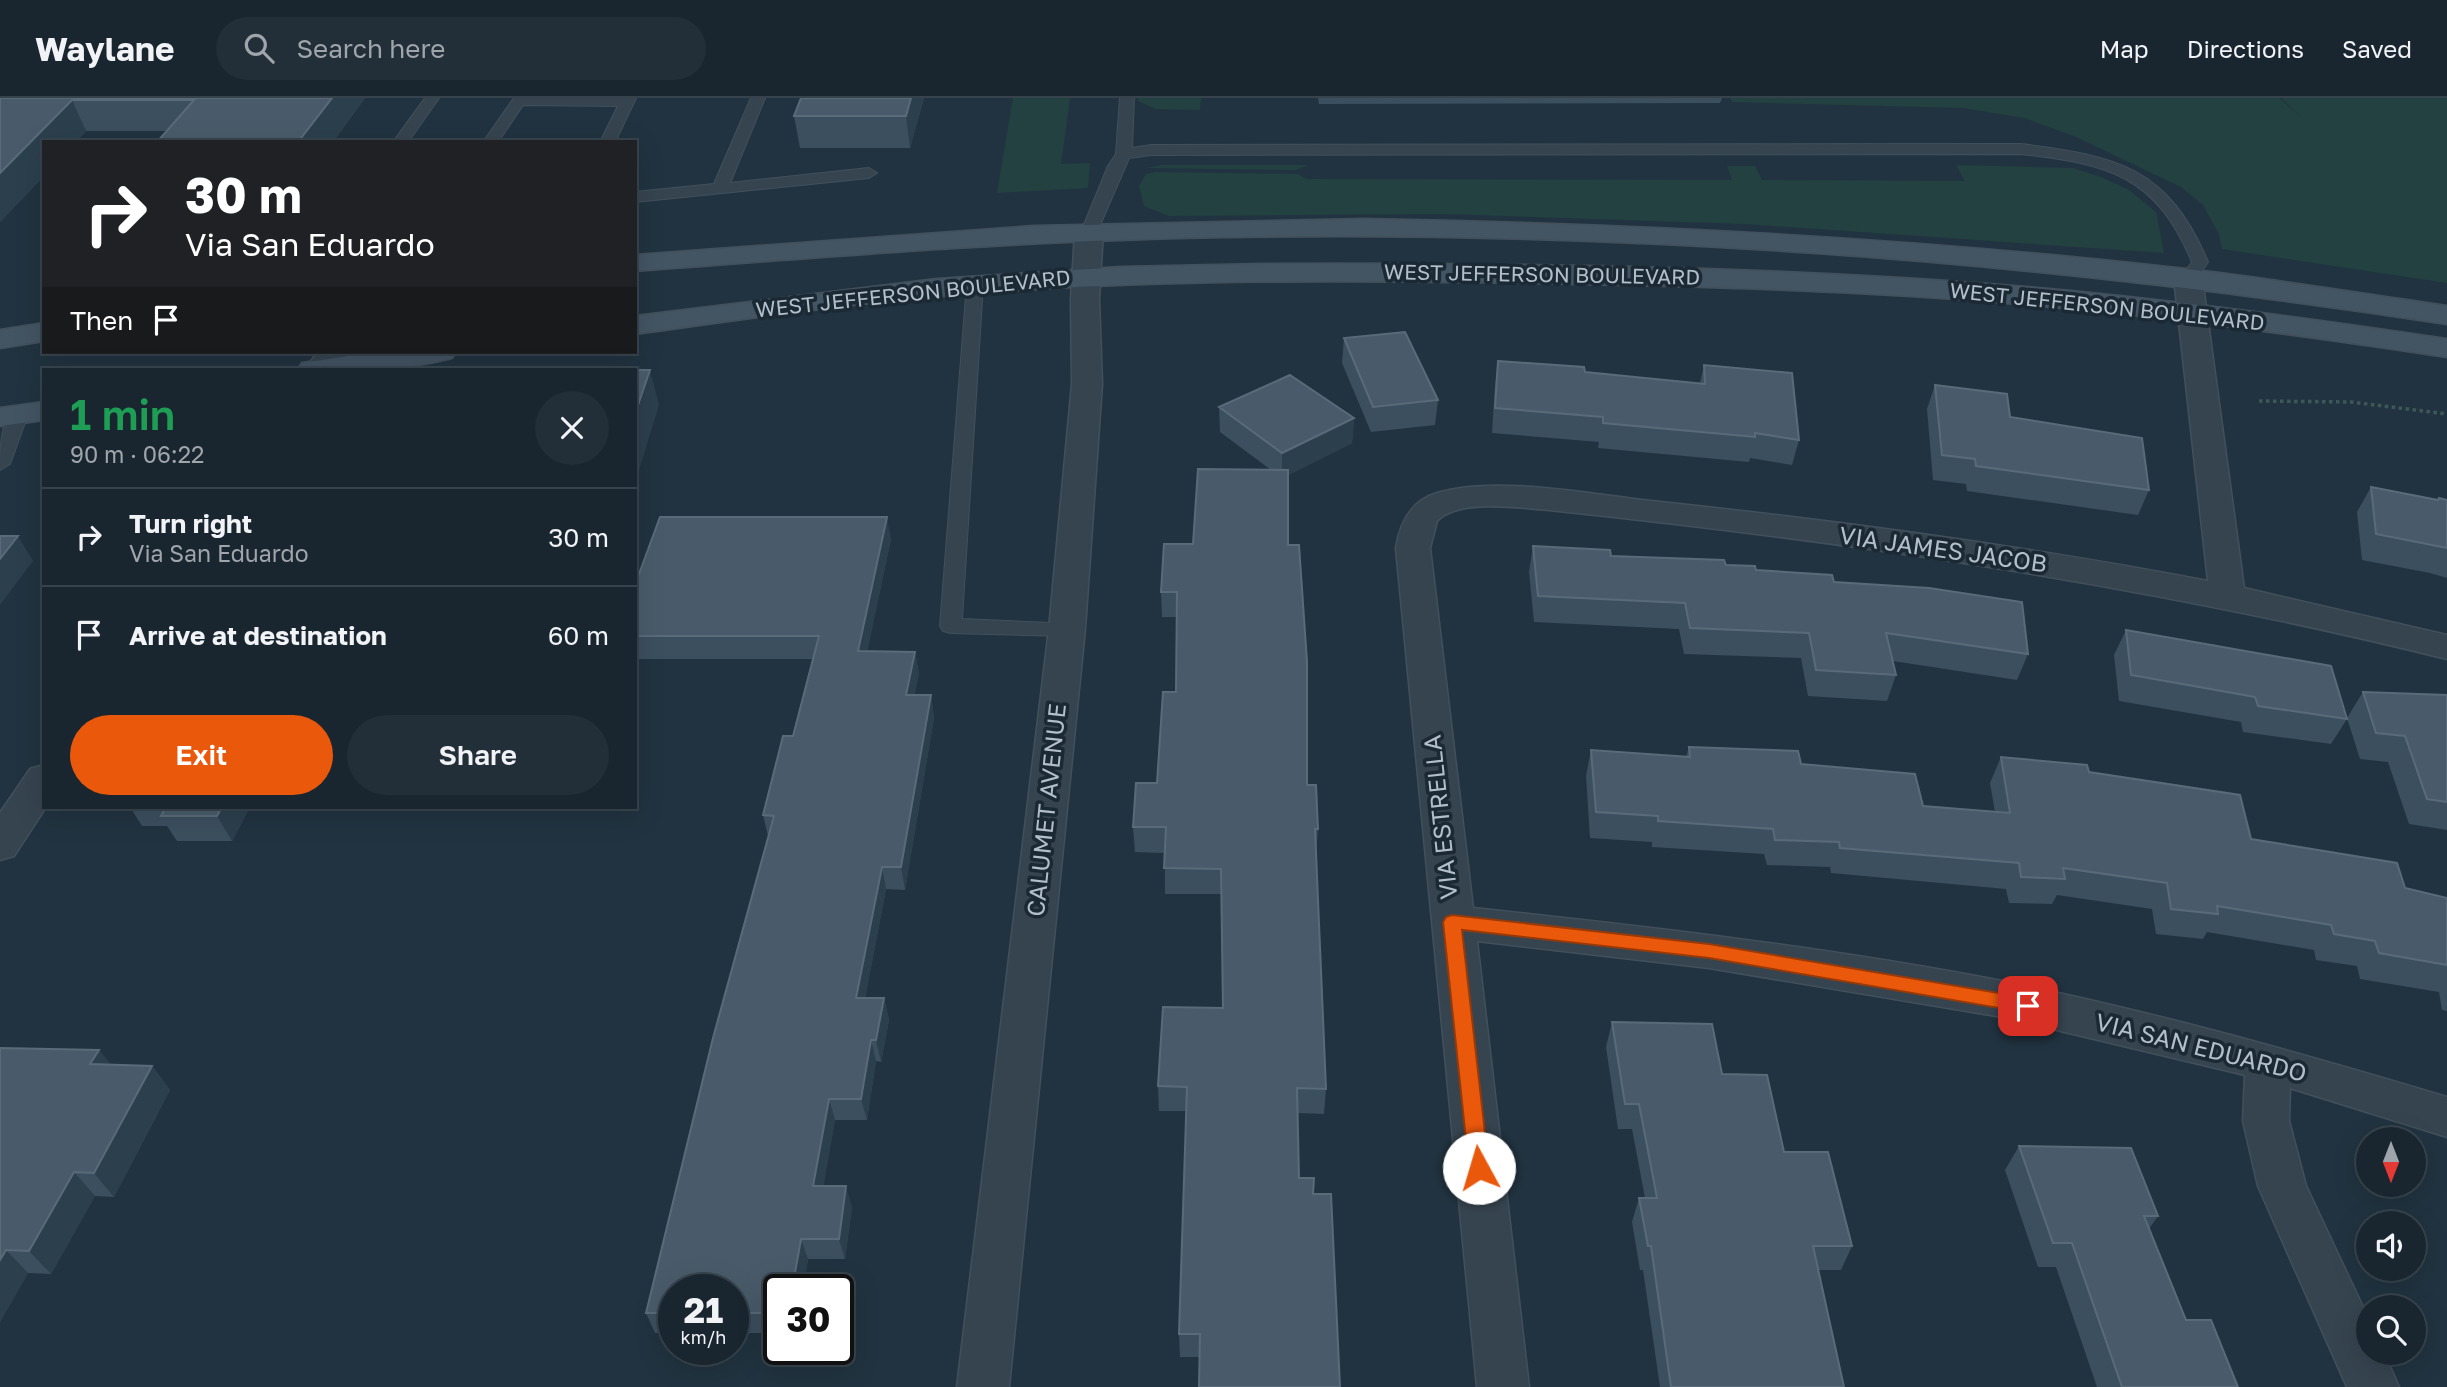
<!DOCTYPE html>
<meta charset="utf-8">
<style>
:root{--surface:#192630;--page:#222e38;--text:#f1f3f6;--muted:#9fa5ab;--line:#37434c;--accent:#ea580c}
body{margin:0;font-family:"Golos Text",sans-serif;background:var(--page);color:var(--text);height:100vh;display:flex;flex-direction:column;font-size:26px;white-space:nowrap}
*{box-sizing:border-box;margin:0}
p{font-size:23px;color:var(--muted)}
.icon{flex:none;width:38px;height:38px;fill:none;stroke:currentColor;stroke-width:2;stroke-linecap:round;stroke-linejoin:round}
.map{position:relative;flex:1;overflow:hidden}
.sheet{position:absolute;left:42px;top:270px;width:595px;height:441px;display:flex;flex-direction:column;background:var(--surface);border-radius:0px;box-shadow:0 7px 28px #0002,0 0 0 2px var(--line)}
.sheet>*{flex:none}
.top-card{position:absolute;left:42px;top:42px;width:595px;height:214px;border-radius:0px;box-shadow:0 7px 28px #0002,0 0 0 2px var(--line);background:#202124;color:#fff;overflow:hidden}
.needle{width:46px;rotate:180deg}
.controls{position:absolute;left:2356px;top:1029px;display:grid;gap:14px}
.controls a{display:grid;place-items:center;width:70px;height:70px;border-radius:50%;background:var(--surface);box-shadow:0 7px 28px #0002,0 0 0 2px var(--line);font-size:35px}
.speed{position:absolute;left:658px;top:1176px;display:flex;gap:14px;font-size:35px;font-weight:700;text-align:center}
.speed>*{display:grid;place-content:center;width:91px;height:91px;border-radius:50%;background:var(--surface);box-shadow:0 7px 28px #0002,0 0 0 2px var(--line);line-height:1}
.speed small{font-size:18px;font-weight:400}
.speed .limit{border:4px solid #111;border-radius:10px;background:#fff;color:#111}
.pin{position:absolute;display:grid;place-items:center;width:60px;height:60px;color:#fff;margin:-30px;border-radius:14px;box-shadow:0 4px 10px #0006}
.me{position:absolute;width:77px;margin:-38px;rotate:354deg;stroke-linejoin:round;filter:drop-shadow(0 0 5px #0008)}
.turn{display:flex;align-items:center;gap:24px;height:147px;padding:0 28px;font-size:32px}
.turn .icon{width:91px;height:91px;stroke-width:2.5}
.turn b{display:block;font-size:49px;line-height:60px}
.then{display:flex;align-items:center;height:66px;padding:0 28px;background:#0003;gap:14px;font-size:26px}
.round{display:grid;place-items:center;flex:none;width:74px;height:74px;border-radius:37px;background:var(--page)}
.headline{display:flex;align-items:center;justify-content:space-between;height:119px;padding:0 28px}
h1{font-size:42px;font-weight:600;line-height:52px;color:#1e9e55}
.primary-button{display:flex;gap:14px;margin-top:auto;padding:14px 28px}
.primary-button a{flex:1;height:80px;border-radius:42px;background:var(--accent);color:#fff;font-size:28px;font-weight:600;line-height:80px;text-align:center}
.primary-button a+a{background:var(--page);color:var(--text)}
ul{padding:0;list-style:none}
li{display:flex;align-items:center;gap:21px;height:98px;padding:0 28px;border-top:2px solid var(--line)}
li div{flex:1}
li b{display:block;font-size:26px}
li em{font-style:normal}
header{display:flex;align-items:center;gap:42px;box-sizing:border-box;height:98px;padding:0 35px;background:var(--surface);border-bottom:2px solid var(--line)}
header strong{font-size:33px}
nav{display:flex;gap:38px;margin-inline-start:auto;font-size:24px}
.search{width:490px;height:63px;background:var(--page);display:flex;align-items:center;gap:18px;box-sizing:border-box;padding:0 24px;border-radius:38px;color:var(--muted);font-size:26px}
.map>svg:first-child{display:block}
</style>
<header>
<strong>Waylane</strong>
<div class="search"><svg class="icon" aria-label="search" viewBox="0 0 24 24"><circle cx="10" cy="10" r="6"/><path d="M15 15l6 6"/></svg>Search here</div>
<nav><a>Map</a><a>Directions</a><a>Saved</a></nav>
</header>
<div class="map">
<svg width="2447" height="1289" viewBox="0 0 2447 1289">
<rect width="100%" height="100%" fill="#213340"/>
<path fill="#234140" d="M1013,0H1070L1061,66L1090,65L1088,90L997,95Z
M1138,0H1201L1200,12L1156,11L1138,3Z
M1730,0H2279L2301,19L2281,0H2447V185L2222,151L2219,136L2203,107L2181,89L2074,38L2024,20L1963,10L1732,4Z
M1161,67H1308L1296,72L1147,70Z
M1956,67L2073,70L2101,79L2129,92L2156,114L2164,155L1744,126L1444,116L1169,118L1144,108L1139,88L1146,76L1156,74L1298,76L1306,81L1732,82L1727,68H1755L1762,82L1965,83Z"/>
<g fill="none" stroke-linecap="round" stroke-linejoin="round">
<g stroke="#42505b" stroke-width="2">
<path id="lane" d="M425,0H439L408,44H393Z
M514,0H636L615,44H600L618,8L523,7L498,44H483Z
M751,0H765L730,85L869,70L877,75L869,80L635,104V94L714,86Z
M1120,0H1134L1132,50L1151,47L2021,46C2117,58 2168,69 2208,164L2194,184H2182L2180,180L2192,164C2156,77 2108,66 2021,56L1151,57L1129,60L1097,134L1089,139L1081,134L1108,68L1116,56Z
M975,181L983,186L962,521L1075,526L1078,531L1075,536L1067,538L951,535L943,533L940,528L967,186Z
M19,310L28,316L10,366L0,372C0,355 0,315 19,310Z"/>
</g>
<g stroke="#42505b" stroke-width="3">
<path id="street" d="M1089,126L1099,128L1103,134L1099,201L1102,286L1085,531L1009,1289H957L1049,531L1072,286L1071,201L1075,134L1079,128Z
M2188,171L2198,174L2202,180L2244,490L2447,537V561C2149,487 1854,444 1549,412C1519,410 1459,400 1437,423L1430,450L1473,810C1649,829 1827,849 2002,883C2152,913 2300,955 2447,999V1039L2290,990L2289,1023L2306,1088L2368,1220V1255H2384L2399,1289H2347L2258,1088L2243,1023L2245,977L2002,919L1709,870L1477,843L1529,1289H1477L1396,450C1400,424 1411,403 1437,395C1493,378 1584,395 1642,402C1832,422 2020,447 2208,483L2174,180L2178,174Z
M318,254H349L336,271H305Z
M44,667V709H46L14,758L0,762V715L30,671Z"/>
</g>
<g stroke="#42505b" stroke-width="3">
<path id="secondary" d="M1364,121C1650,126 1936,141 2220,175C2296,185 2371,197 2447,208V226C2044,164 1636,132 1228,139C1030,142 833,158 635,173V157L1034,128Z
M1263,166C1517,165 1773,168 2026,189C2167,201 2307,220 2447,241V259C2308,238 2170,219 2030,207C1863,192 1695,188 1528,185C1345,182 1162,181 980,195C864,203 750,220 635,236V218L937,181L1121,169Z
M44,225V243L0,250V232Z
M374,254H456L452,260C402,273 348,273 298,271L302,265Z
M44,304V322L0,328V310Z"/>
</g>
<path stroke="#3d5957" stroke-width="3.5" stroke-dasharray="3.5 3.5" stroke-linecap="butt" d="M2259,303L2351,304L2447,316"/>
<use href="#lane" fill="#364450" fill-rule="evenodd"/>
<use href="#street" fill="#364450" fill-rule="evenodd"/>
<use href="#secondary" fill="#435463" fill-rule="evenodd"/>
</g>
<path fill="#3c4f5e" d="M0,0H365L333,44H157L167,33H86L76,44H44V78L0,124Z
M801,0H924L910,50H800L794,18Z
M1318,0H1722L1720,5L1319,6Z
M1344,240L1438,302L1435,327L1371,334L1342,265Z
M1498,263L1585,274L1700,285L1704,267L1799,342L1792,367L1750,360L1749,364L1598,350L1599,344L1492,335L1495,287Z
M1935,287L2010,319L2149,392L2138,417L1967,393L1966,386L1933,382L1927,311Z
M1219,309L1354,320L1352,345L1288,377V447L1307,687L1318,731L1316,756L1326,991L1324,1016L1298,1015L1200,1259H1180L1179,1236L1186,1013H1159L1158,988L1223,910L1221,796H1165V755L1135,754L1133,729L1157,685L1176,594L1177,519H1162L1161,494L1193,446L1271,372L1220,334Z
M2371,389L2438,402H2447V480L2430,475L2362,462L2357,414Z
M891,441L867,553L915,554L919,576L914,597H931L934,620L905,792L886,791L865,900H884L889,922L881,964L876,963L867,1022H835L823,1088L852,1109L845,1161H808L803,1192H779V1235H733V1192H674V1235H655L646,1215L768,738L763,717L793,638L813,561H635V487Z
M1533,448L1611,458L1726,467L1834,484L2028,556L2017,582L1893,563L1896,577L1887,603L1808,598L1801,560L1684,556L1679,531L1534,524L1529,474Z
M2126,532L2347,621L2331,646L2243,634L2241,624L2119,603L2114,557Z
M2363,594L2447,597V732L2409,726L2388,664L2360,661L2347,620Z
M1689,649L1801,666L1923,708L1995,714L1990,685L2001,659L2089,674L2251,741L2405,790L2447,800V913L2442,912L2439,894L2360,881L2357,868L2316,862L2314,852L2207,834L2203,841L2156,836L2152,811L2057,797L2052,806L2009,805L2006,791L1831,775L1830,769L1767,767L1764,756L1652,749V744L1590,740L1586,678L1591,652L1686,659Z
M130,709H250L232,743H177L167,728H142Z
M1612,924L1722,976L1784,1054L1852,1148L1841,1172H1818L1844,1289H1660L1643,1172H1640L1632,1124L1639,1100H1645L1632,1031H1618L1606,949Z
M0,950L99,952L110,966L152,968L170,992L114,1099L95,1098L51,1176L28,1175L0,1224Z
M2019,1048L2158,1118L2149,1131L2186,1222L2238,1289H2097L2056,1169H2038L2005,1072Z"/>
<path fill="#2c3f4d" d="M332,0H365L333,44H298Z
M911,0H924L910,50L906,18Z
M72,2L86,33L76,44H44V78L0,124V75Z
M650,272L659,307L636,382L635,316Z
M1354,320L1352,345L1282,380V355Z
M887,419L891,441L863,575L858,553Z
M18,438L33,463L0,507V461Z
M915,554L919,576L910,620L906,597Z
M931,597L934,620L905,792L901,769Z
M222,709H250L232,743L217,718Z
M882,769L886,791L861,922L856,900Z
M884,900L889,922L881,964L876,942Z
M871,942L876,963L867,1022L861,1001Z
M99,952L118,977L90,966Z
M152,968L170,992L114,1099L94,1075Z
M829,1001L835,1022L820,1109L813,1088Z
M74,1074L95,1098L51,1176L29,1153Z
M846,1088L852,1109L845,1161L839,1141Z
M801,1141L808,1161L803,1192H792Z
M6,1152L28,1175L0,1224V1162Z"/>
<path fill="#495b6a" stroke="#596b79" stroke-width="2" d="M0,0H332L298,44H157L194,2H72L0,75Z
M801,0H911L906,18H794Z
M1405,234L1438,302L1373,309L1344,240Z
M1498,263L1584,269L1585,274L1705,286L1704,267L1792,275L1799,342L1755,335V339L1603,325V319L1495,310Z
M635,272H650L635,316Z
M1290,277L1354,320L1282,355L1219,309Z
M1935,287L2007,296L2010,319L2142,340L2149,392L1976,368L1975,361L1942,357Z
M1198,371L1288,372V447H1299L1307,564V687H1316L1318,731H1315L1326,991L1297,990L1299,1080H1314L1313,1096H1331L1340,1289H1199L1200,1236H1179L1187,989L1158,988L1163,909L1223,910L1221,771L1164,770L1166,729H1133L1136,685H1157L1163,594H1176L1177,494H1161L1164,446H1193Z
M2371,389L2438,402L2439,400L2447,402V450L2376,436Z
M660,419H887L858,553L915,554L906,597H931L901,769H882L856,900H884L876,942H871L861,1001H829L813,1088H846L839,1141H801L792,1192H779V1215H733V1192H674V1215H646L713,940L774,718L763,717L783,638H793L819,538H635V487Z
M0,438H18L0,461Z
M1533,448L1610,452L1611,458L1724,462L1726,467L1755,468L1756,472L1832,477L1834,484L1929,490L2022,504L2028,556L1886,535L1896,577L1816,572L1809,535L1690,530L1685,505L1538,498Z
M2126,532L2331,568L2347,621L2258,608L2255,599L2131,577Z
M2363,594L2447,597V704L2427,701L2405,638L2376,635Z
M1689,649L1798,653L1801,666L1915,676L1923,708L2010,715L2001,659L2087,667L2089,674L2240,697L2251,741L2397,765L2405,790L2447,800V867L2379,855L2375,843L2334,836L2331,827L2217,808L2218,816L2171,811L2167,785L2063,770L2065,781L2021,779L2019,765L1840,750L1839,744L1775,742L1773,731L1658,723V718L1596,714L1591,652L1690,659Z
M166,709H222L217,718H161Z
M1612,924L1712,926L1722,976L1767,977L1784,1054H1828L1852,1148H1813L1844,1289H1671L1651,1148H1648L1639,1100H1657L1639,1006H1625Z
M0,950L99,952L90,966L152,968L94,1075L74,1074L29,1153L6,1152L0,1162Z
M2019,1048L2131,1050L2158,1118H2144L2186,1222H2211L2238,1289H2122L2072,1145H2053Z"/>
<path fill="#ea580c" stroke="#983908" stroke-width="2" d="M1452,817L1709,846L2028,900L2035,902L2038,908L2035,913L2028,915L1709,860L1462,832L1489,1070L1486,1076L1479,1079L1472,1076L1469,1070L1443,824L1446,819Z"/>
<g text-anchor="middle" stroke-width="7" stroke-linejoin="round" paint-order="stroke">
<g font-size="21" fill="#b2bfcb" stroke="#1b2934">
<text transform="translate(1542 177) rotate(1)" y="7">WEST JEFFERSON BOULEVARD</text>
<text transform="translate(913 196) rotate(-6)" y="7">WEST JEFFERSON BOULEVARD</text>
<text transform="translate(2107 209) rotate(6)" y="7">WEST JEFFERSON BOULEVARD</text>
</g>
<g font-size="24" fill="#b2bfcb" stroke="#1b2934">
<text transform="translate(1943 452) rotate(8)" y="8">VIA JAMES JACOB</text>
<text transform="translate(1047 712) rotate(-84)" y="8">CALUMET AVENUE</text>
<text transform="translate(1441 719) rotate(-96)" y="8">VIA ESTRELLA</text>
<text transform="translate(2201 950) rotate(14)" y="8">VIA SAN EDUARDO</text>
</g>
</g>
</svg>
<div class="controls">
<a><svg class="needle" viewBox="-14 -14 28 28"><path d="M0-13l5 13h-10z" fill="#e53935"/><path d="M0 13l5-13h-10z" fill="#9fa5ab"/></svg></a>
<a><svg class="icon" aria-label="sound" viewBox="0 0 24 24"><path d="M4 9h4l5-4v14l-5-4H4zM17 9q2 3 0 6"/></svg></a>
<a><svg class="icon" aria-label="search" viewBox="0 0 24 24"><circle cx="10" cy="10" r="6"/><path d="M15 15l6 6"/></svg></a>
</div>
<div class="speed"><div>21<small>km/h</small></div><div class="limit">30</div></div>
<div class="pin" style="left:2028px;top:908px;background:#d93025"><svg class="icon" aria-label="arrive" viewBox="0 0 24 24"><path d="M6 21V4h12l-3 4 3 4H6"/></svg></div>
<svg class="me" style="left:1479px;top:1070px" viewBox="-20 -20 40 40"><circle r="19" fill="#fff"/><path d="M0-13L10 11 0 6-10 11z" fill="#ea580c"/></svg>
<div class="top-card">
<div class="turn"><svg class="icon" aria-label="right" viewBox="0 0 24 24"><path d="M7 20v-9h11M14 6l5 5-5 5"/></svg><div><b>30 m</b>Via San Eduardo</div></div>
<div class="then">Then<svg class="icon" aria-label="arrive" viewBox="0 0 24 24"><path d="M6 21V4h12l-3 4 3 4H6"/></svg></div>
</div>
<section class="sheet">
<div class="headline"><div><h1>1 min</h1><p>90 m · 06:22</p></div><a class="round"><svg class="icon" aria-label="close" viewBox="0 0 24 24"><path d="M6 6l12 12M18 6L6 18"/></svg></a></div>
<ul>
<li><svg class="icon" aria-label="right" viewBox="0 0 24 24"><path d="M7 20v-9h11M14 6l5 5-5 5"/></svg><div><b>Turn right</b><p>Via San Eduardo</p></div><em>30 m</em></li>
<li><svg class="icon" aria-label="arrive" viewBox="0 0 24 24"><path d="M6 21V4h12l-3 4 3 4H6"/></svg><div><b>Arrive at destination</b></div><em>60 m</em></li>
</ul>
<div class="primary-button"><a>Exit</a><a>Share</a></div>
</section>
</div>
